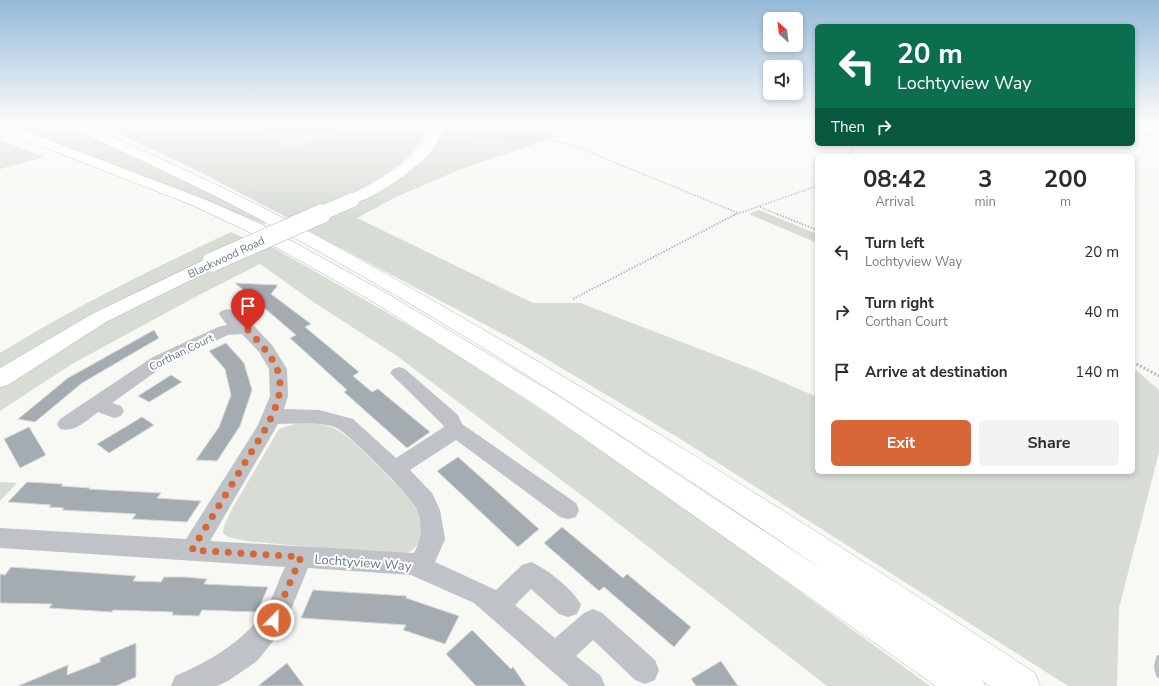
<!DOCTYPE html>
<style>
:root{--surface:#fff;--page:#f2f2f3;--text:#2b2b33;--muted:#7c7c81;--accent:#d76736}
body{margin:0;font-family:"Nunito Sans",sans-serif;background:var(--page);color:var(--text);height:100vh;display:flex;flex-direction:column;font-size:15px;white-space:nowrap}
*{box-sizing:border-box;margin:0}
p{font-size:13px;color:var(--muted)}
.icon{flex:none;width:22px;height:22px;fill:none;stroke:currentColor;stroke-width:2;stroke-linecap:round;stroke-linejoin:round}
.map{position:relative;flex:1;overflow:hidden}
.side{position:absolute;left:815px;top:154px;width:320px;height:320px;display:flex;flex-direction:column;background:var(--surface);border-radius:6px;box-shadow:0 2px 6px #0003}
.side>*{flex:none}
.banner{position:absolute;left:815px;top:24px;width:320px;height:122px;border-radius:6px;box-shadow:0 2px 6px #0003;background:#0b6e4f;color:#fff;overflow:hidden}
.needle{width:26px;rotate:332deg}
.tools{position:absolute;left:763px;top:12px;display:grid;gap:8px}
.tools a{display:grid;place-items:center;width:40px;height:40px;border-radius:6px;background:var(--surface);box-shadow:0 2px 6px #0003;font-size:20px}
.pin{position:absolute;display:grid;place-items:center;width:34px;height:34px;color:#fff;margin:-41px -17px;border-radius:50% 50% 50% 0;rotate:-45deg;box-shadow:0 0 4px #0007}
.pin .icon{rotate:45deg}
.me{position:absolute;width:44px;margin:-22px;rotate:23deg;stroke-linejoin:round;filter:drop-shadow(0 0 3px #0008)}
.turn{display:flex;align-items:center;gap:14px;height:84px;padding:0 16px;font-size:18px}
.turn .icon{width:52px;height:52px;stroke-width:2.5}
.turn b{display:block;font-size:28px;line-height:34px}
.then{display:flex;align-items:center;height:38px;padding:0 16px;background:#0003;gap:8px;font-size:15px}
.eta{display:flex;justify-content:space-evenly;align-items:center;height:68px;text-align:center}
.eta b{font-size:24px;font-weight:700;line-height:28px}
.cta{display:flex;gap:8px;margin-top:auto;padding:8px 16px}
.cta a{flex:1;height:46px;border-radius:6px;background:var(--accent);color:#fff;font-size:16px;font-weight:700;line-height:46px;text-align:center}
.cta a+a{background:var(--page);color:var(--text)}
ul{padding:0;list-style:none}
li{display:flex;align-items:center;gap:12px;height:60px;padding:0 16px}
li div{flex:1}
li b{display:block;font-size:15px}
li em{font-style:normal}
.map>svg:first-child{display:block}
</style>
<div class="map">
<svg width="1159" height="686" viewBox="0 0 1159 686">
<rect width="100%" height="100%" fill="#f8f8f5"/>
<path fill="#e8eae9" d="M235,124H378L289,147Z"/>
<path fill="#d7dcd5" d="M6,124H66L211,194L266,223L264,224L181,190Z
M99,124H235L289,147L378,124H429C412,174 337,200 292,220L198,171Z
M442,124H538L546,127L555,137L461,169L394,198L357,218L533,303H580L752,369L817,397V472H1133V369L1136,370L1159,390V452L1119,608L1117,686H1068L674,435L516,341L305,229L381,189Z
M0,140L44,157L0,169Z
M759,210L817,234V243L749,214Z
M231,232L248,240L95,312L0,368V353C74,307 152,269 231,232Z
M267,244C326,278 386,311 444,347C611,452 770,570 930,686H827L601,510L397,356L315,303L260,264L199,295L72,364L0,411V384L113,317L217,265Z
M301,422C311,423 322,423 331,427C351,435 380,469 397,485C402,491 410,496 414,502C427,522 426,551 399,555L246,541L228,537L223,533L224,526L232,509L279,429Z
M0,482L17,483L0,501Z"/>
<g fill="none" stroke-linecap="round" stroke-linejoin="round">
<path stroke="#b8c1c6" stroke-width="6" d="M1159,658L1157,667L1159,675"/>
</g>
<path fill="#a4acb2" stroke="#d9d9d8" d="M235,283L278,285L271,294L311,324L305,327L359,372L353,376L372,392L378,389L430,432L407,448L344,392L347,390L290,338L296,335Z
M154,330L159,338L82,383L35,422L18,419L68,378Z
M226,343L244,363L252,390L240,426L217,461L196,460L219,427L231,395L225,369L209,351Z
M171,375L182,382L149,402L138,396Z
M142,417L154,425L109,453L97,444Z
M29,427L46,455L20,468L4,439Z
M458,457L539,529L518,547L437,471Z
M27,482L63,484L61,486L90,488L89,489L161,493L157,498L201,501L187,522L132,519L136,514L62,510L64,508L49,507L51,505L8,502Z
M562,527L623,578L627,574L691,627L674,647L604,587L599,591L544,543Z
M11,567L136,576L133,581L161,582L164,577H185L207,579L204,584L268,587L257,612L202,610L199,616L172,615L173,612L113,610L112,612L49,608L52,604L0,603V574L5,575Z
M313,590L407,596L406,598L459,616L445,644L403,630L406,625L301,618Z
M472,630L511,669L513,667L526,686H476L446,654Z
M136,643V677L116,686H18L68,665L67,675L100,662V658Z
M721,661L738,686H696L691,679Z
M287,663L304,686H258Z"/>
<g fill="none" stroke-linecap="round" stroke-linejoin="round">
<g stroke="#b3b7bb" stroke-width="1">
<path id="major" d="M433,124H445C441,135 437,145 429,154C417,168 364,208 346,203L344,200L346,197C381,178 417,162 433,124Z
M212,256L219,258L221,262L219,266L106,322L8,385L0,387V368L92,314Z"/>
</g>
<g stroke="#b3b6ba" stroke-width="1">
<path id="highway" d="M0,124H7L204,199L259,223L386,293L560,397L823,570C636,443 447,318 248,213C189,182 129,155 70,127L68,124H85C143,151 202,177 260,206C348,251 434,301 520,351C695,453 866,562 1035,673L1040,686H990L983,681L985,686H936L542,409L372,301L247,231L192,205L0,130Z"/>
</g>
<path stroke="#babcbf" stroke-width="1.5" stroke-dasharray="1.5 1.5" stroke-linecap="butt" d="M1133,132L1159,137
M447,135L543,139L572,145L738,213
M848,155L852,156
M847,156L856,144
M760,207L779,215
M734,215L817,186"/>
<path stroke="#babcbf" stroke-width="2" stroke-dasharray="1.5 1.5" stroke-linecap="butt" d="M777,214L817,230
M573,299L736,214"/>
<path stroke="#babcbf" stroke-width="3" stroke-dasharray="2 2" stroke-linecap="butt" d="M1133,362L1159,376"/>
<path fill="#bfc3c7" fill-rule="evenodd" d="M227,309L233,311L243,323L254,326L272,345L287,369L288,396L284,409L319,410L353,419L396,458L444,427L442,424L390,373L393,369L399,367L405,369L458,415L462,424L576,503L579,510L576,517L568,519L560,517L456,440L410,470L432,493L440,510L445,539L435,562L496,590L522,565L531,562C546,568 574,590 581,605L577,614L568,617L559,614L531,589L515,605L555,638L584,613L593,609L602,613L655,660L659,670L655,680L645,684L635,680L593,640L576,656L601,676L605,686H569L474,603L411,575L308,568L283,629L257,661L228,681L217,686H171L175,676C210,661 241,643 264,612C273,599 278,581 285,567L0,548V528L186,539L258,425L270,396L269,369L259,352L242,334L228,335L165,365L112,403L121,406L124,411L121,416L114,418L98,412C87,420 75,433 60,429L57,424L60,419L153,357L218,327L227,325L219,314L221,311ZM310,423C319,424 332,424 340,430C352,438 413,498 417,509C423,526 422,538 414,553L210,541L278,424Z"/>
<use href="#major" fill="#fff" fill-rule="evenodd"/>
<use href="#highway" fill="#fff" fill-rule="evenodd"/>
<g stroke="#b3b7bb" stroke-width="15" stroke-linecap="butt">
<path id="major-bridge-far1" d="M318,215L352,200"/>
</g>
<g stroke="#b3b7bb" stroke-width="20" stroke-linecap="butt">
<path id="major-bridge" d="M212,262L321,214"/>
</g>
<use href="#major-bridge-far1" stroke="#fff" stroke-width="14"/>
<use href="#major-bridge" stroke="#fff" stroke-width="19"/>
</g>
<linearGradient id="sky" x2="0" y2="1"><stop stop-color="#95b9da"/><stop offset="0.56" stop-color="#fcfcfa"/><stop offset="1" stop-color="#fcfcfa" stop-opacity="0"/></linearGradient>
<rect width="1159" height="220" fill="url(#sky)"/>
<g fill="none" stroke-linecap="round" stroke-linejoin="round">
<path stroke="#d76736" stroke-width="7" stroke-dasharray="0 12.6" d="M248,330C281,366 291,380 266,428L192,550L301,557L274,620"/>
</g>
<g text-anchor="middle" stroke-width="4" stroke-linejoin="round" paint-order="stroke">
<g font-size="11" fill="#697684" stroke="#fff">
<text transform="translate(226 257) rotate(-25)" y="4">Blackwood Road</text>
<text transform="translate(181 352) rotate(-26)" y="4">Corthan Court</text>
</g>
<g font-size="13" fill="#697684" stroke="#fff">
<text transform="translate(363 562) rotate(4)" y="5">Lochtyview Way</text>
</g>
</g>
</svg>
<div class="tools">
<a><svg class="needle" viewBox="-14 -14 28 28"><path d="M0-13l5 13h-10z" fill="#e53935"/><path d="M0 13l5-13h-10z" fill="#7c7c81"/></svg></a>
<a><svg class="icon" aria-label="sound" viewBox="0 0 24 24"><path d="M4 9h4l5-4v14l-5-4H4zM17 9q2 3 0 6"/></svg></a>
</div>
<div class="pin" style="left:248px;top:330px;background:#d93025"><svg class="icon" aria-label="arrive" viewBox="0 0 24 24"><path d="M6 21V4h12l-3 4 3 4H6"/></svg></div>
<svg class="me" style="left:274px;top:620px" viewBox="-20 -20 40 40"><circle r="17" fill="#d76736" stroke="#fff" stroke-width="3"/><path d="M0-11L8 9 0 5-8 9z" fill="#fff"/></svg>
<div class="banner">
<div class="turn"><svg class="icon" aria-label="left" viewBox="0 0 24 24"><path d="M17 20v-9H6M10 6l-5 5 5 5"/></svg><div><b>20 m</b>Lochtyview Way</div></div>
<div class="then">Then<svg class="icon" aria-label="right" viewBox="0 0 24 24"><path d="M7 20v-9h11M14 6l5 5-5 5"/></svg></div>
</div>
<section class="side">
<div class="eta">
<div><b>08:42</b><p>Arrival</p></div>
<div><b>3</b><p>min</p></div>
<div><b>200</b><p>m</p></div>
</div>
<ul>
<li><svg class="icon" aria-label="left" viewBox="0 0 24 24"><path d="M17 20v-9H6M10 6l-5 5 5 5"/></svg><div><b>Turn left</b><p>Lochtyview Way</p></div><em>20 m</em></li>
<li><svg class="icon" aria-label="right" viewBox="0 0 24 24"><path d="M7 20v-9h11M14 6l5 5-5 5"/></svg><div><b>Turn right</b><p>Corthan Court</p></div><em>40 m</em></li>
<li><svg class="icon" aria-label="arrive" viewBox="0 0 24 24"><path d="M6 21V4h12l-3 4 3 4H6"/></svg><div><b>Arrive at destination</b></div><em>140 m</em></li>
</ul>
<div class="cta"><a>Exit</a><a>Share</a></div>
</section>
</div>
